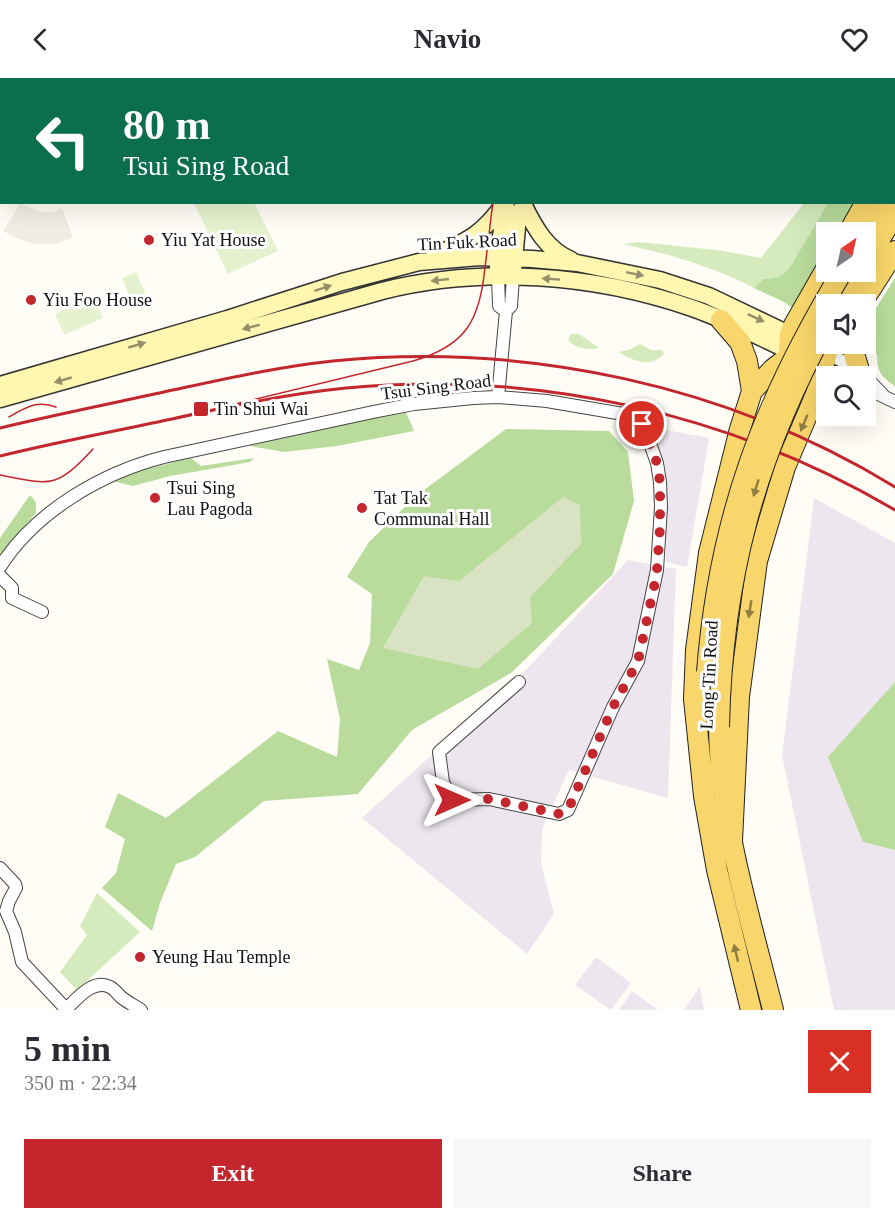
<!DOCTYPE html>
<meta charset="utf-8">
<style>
:root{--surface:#fff;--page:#f7f7f7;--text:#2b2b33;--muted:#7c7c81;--accent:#c4262e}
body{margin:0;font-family:"Times New Roman",serif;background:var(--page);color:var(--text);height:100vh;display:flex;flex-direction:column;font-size:22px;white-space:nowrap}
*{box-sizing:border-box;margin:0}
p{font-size:20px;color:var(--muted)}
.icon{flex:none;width:33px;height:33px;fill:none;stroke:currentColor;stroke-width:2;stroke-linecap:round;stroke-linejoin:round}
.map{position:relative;height:932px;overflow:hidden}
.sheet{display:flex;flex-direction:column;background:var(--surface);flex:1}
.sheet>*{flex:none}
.guide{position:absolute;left:0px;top:0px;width:896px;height:126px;box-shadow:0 6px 24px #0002;background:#0b6e4f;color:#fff;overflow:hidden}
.needle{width:39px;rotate:34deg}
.controls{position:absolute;left:816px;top:144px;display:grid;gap:12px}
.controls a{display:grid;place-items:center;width:60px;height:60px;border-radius:0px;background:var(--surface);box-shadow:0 6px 24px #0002;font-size:30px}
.pin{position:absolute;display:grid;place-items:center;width:51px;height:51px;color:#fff;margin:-26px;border:3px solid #fff;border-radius:50%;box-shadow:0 2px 6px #0007}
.me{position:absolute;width:66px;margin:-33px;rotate:90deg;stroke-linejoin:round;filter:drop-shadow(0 0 4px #0008)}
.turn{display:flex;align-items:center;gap:21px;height:126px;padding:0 24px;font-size:27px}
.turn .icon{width:78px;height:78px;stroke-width:2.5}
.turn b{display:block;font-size:42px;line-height:51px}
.round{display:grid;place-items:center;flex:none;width:63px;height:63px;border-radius:0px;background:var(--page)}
.head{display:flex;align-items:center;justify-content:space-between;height:102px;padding:0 24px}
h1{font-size:36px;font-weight:800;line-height:45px}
.cta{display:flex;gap:12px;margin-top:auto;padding:12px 24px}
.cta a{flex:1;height:69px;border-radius:0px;background:var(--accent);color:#fff;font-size:24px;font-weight:800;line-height:69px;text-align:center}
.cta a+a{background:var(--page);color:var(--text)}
header{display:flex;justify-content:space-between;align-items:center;height:78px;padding:0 24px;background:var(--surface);font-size:27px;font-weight:800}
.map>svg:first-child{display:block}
</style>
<header><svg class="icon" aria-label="back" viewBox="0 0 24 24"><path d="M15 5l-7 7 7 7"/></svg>Navio<svg class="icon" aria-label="heart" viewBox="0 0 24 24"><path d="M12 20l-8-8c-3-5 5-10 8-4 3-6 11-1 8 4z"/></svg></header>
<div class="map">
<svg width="895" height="932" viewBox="0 0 895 932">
<rect width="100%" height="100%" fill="#fffdf5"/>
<path fill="#eee6ef" d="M656,350L709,360L687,489L666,484V396L655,362Z
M814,420L895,465V932H834L782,677Z
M628,482L676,491L668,720L569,692L542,751L541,786L554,836L527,876L362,740L528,590Z
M596,879L631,905L611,932L575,907Z
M700,908L704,932H684Z
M632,913L658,932H619Z"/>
<path fill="#d5ebbd" d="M804,125H828L790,189C782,199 776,201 763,201L754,210C713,188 668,176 623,166L638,164L717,172L761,180Z
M571,256H579L599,270C588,272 576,271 568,262Z
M640,266L651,272H662L664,275C653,291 632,283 619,274L631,271Z
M97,815L140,854L77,912L60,894L87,857L80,848Z"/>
<path fill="#b9dc9c" d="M828,125H860L843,154H826V183L796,233L784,224L754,210L763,201C776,201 782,199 790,189Z
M895,200V308C881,299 877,293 877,277L866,262V246Z
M405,332L414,353L337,368L284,374L249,368Z
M506,351L609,353L628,374L634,423L613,496L511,595L412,652L358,716L264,723L195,779L176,786L160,825L152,853L102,810L116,795L125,761L105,749L118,715L166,740L278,653L337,679L340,641L327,581L359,592L370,565L372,516L347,499L369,464L416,418Z
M191,380L201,388L254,380L250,384L170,398L133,408L113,403L135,394Z
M30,417L36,424V435L0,476V460Z
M895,604V772L863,764L828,679Z"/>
<path fill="#d9e3c4" d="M563,419L580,427L581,466L530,519L532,545L478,591L383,570L424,498L459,503Z"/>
<path fill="#e6f2cf" d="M194,125H254L278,173L228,196Z
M136,194L148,222L133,228L122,200Z
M94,219L103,240L64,257L55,236Z"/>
<path fill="#f1ede2" d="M20,126L41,134H52L62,130L73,160L55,166H35L18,161L3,153Z"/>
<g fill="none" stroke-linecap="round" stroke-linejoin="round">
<g stroke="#444" stroke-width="14">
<path id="minor" d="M498,199L499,228L506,233
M827,275L859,292L883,317
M818,287L841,298
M866,310L895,324
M498,319L506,233L511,228L513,199
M0,489C35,434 101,395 164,379L373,334L414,326L473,320L498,319L547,323L629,337L636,341L642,346L648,360L657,385L660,404L661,429L657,492L638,583L613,629L568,732L559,736L489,721L452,722L443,704L439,674L519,604
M0,498L12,510V520L42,534
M0,790L15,806L16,810L9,823L6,833L15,854L22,884L67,932
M66,931C77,921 93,900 110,909C114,911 118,916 121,919C127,924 135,928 141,932"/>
</g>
<g stroke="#333" stroke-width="19">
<path id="secondary" d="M525,2V0
M541,2L542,0
M524,128C535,150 547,172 571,182
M434,178C467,163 484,156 505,124
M498,189L501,158L506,128
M513,192L518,139L525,124
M0,307L227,241L342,204L419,184L480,179L532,181L577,185L660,202L709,218L801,262
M0,321L382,213C483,188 593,196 692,230C729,243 764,261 800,278"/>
</g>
<g stroke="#222" stroke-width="22">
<path id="primary" d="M894,78L895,77
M894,108L895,106
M849,154L866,124
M866,155L884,124
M866,184L895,136
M840,226L860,194
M861,226L895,173
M851,266L859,292
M789,273L790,256L794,247L826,191
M752,313L773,291L801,269
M719,649C720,745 750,839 773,932
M704,706V718L717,792L751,932
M704,718L694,621L696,572L709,475L740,351L752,313L747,283L740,264L721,242
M732,763L739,619L757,483L785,389L816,316L827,275"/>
</g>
<use href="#minor" stroke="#fff" stroke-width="12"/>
<use href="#secondary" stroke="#fff6b0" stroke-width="16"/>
<use href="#primary" stroke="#f9d66b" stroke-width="20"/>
<path stroke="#c4262e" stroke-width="1.5" d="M499,2V0
M219,330L413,283C466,268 480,242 485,189C488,167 490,146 493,124
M9,339C26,329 37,322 56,329
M0,397C51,407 56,411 93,371"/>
<path stroke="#c4262e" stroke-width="3" d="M0,350C54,337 109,326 164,314C220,302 276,289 333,283C527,264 728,307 895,409
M0,378C57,364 115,353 172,341C230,328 287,316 346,310C536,292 731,335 895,432"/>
<g stroke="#222" stroke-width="22" stroke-linecap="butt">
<path id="primary-bridge" d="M707,594C719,440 763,325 842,194
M719,649C722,501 755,379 826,249"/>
</g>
<use href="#primary-bridge" stroke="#f9d66b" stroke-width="20"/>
</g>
<defs><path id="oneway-solid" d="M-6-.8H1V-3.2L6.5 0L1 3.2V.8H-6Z" transform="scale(1.5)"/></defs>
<g fill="#948f68">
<use href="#oneway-solid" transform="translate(635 196) rotate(12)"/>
<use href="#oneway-solid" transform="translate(551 201) rotate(-176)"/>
<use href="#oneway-solid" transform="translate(440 202) rotate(174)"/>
<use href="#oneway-solid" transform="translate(323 210) rotate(-18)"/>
<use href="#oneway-solid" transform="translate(756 240) rotate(25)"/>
<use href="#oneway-solid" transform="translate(251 249) rotate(165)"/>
<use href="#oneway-solid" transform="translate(137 267) rotate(-16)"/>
<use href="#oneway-solid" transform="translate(63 302) rotate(164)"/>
</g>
<g fill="#917d42">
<use href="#oneway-solid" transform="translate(804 345) rotate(113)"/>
<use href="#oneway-solid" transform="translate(756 410) rotate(107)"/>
<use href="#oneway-solid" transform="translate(750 531) rotate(99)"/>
<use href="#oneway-solid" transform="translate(736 875) rotate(-103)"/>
</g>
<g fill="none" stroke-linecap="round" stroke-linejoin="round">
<path stroke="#c4262e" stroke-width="10" stroke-dasharray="0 18" d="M452,722L489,721L560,736L568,732L613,629L638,583L654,509L657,492L660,450V404L657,385L642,346"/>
</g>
<g fill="#c4262e" stroke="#fff" stroke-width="2">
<circle cx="149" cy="162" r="6"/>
<circle cx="31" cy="222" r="6"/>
<rect x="193" y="323" width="16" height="16" rx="3"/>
<circle cx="155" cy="420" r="6"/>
<circle cx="362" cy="430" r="6"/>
<circle cx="140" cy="879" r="6"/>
</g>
<g text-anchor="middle" stroke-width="6" stroke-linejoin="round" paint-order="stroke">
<g font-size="18" fill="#111" stroke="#fff" text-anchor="start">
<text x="161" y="168">Yiu Yat House</text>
<text x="43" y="228">Yiu Foo House</text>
<text x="214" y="337">Tin Shui Wai</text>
<text x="167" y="416">Tsui Sing<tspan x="167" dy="21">Lau Pagoda</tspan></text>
<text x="374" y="426">Tat Tak<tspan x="374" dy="21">Communal Hall</tspan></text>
<text x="152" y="885">Yeung Hau Temple</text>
</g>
<g font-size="18" fill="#111" stroke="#fff">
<text transform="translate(467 164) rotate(-3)" y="6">Tin Fuk Road</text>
<text transform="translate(436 309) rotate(-7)" y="6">Tsui Sing Road</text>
<text transform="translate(709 597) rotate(-87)" y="6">Long Tin Road</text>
</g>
</g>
</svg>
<div class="controls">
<a><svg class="needle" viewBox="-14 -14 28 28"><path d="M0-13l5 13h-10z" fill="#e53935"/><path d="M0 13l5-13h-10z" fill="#7c7c81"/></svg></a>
<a><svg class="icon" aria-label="sound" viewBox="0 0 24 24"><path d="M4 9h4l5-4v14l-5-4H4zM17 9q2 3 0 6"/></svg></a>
<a><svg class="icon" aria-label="search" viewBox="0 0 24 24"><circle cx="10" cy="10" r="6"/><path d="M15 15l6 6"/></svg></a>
</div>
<div class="pin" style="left:642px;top:346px;background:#d93025"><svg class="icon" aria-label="arrive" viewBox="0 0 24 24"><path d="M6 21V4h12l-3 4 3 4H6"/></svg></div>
<svg class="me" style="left:452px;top:722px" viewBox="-20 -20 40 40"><path d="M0-17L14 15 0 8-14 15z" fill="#c4262e" stroke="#fff" stroke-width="4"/></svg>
<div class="guide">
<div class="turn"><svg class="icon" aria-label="left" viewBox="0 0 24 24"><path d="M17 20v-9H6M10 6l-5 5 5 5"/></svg><div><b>80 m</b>Tsui Sing Road</div></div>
</div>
</div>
<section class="sheet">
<div class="head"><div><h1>5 min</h1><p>350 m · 22:34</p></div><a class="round" style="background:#d93025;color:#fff"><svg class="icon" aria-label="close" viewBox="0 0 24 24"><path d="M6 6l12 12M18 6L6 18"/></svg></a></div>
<div class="cta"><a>Exit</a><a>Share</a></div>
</section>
